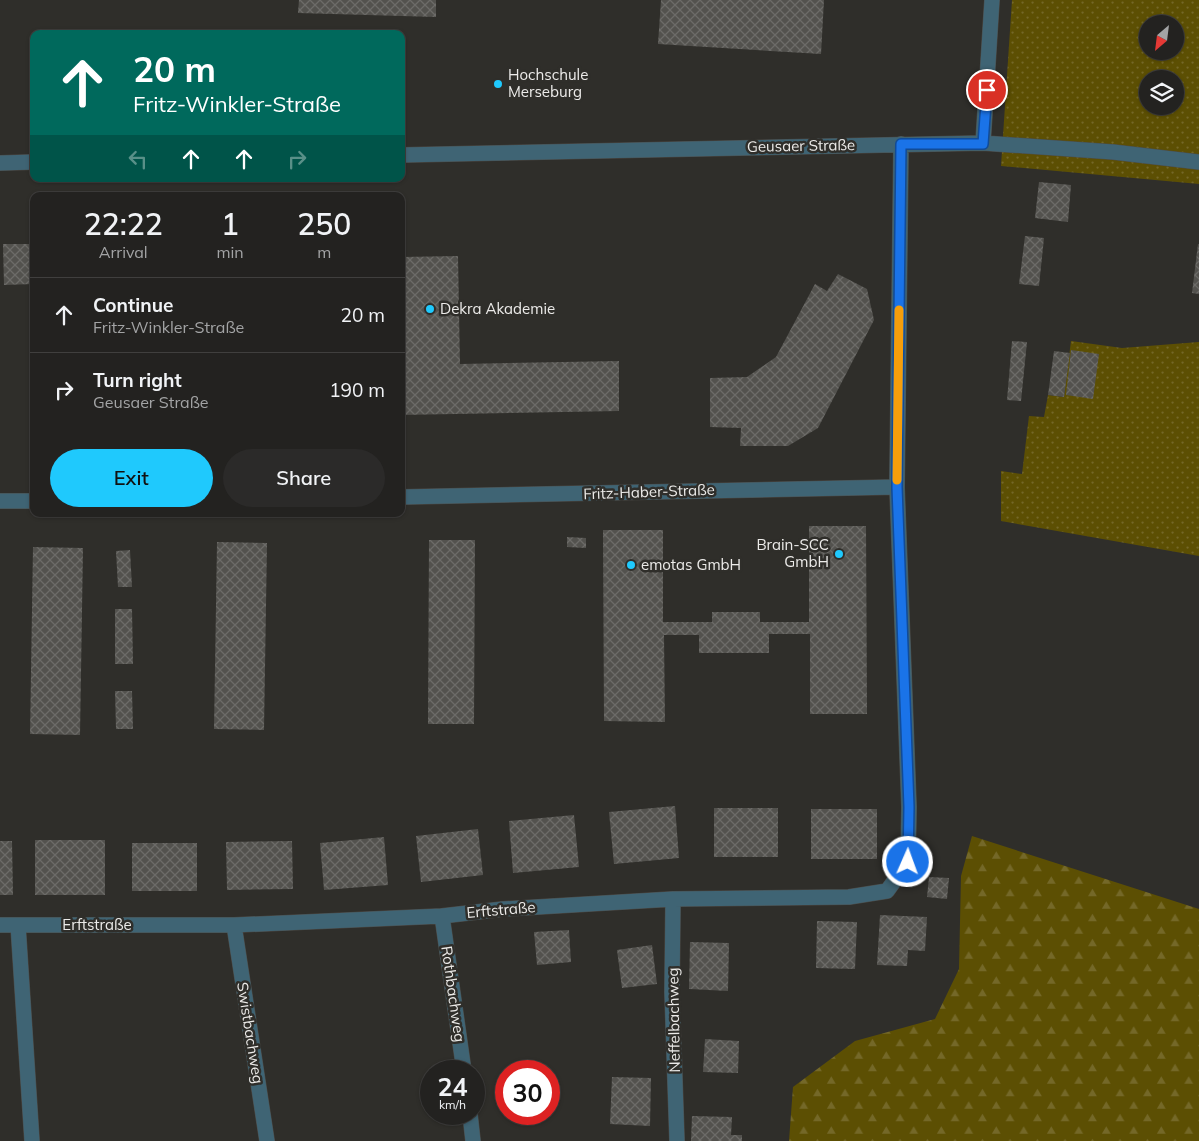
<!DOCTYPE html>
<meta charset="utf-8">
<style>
:root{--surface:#232220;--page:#2b2a29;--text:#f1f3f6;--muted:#a3a4a5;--line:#403f3e;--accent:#1fc9fd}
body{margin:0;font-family:Mulish,sans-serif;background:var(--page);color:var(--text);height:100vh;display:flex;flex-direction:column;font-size:19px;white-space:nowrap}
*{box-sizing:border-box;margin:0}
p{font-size:16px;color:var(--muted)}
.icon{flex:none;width:28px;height:28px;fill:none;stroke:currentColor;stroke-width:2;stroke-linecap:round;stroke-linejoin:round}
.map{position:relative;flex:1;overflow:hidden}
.details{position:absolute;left:30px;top:192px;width:375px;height:325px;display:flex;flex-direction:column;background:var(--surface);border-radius:10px;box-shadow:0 1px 4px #0004,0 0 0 1px var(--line)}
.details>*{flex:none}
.guide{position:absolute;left:30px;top:30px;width:375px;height:152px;border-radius:10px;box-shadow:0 1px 4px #0004,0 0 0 1px var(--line);background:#00695c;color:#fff;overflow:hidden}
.needle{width:32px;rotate:208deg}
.buttons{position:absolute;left:1139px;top:15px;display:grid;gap:10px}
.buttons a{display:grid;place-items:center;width:45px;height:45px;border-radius:50%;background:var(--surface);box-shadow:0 1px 4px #0004,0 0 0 1px var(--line);font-size:25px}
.speed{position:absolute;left:420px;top:1060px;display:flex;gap:10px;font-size:25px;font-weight:700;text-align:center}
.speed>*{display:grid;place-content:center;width:65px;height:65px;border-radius:50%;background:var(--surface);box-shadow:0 1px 4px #0004,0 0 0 1px var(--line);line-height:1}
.speed small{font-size:12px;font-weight:400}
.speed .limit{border:8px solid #d22;background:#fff;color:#111}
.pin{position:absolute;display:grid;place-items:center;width:42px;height:42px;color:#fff;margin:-21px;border:2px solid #fff;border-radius:50%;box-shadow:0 1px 5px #0007}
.me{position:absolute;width:55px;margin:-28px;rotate:2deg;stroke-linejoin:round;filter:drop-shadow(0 0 4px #0008)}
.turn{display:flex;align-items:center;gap:18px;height:105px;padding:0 20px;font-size:22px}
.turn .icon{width:65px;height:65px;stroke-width:2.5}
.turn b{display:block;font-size:35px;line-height:42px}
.lanes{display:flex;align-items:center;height:48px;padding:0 20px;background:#0003;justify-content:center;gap:25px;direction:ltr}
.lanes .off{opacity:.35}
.eta{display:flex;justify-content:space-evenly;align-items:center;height:85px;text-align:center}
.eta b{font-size:30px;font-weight:600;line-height:35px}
.primary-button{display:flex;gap:10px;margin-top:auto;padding:10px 20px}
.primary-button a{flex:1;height:58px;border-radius:30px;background:var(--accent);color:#111;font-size:20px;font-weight:600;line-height:58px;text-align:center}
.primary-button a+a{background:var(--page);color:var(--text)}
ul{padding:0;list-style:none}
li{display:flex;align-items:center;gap:15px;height:75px;padding:0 20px;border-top:1px solid var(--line)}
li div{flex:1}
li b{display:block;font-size:19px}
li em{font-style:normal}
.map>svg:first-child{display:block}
</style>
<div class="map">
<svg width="1199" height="1141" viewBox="0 0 1199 1141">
<defs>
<pattern id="grass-dots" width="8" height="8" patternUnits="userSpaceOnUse" patternTransform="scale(1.25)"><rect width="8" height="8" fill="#5c4f03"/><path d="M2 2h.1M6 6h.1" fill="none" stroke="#746828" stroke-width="1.8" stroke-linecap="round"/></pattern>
<pattern id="forest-firs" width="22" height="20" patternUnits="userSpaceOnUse" patternTransform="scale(1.25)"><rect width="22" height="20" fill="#5c4f03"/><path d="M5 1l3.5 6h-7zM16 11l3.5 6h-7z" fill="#746828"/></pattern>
<pattern id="building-cross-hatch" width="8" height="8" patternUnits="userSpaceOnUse" patternTransform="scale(1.25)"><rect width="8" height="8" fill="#53524e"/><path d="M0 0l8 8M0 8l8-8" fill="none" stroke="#6c6b68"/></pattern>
</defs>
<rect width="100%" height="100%" fill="#2f2e2a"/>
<path fill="url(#grass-dots)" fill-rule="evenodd" d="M1012,0H1199V184L1001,166ZM1148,24H1175V51H1148ZM1148,79H1175V106H1148Z
M1071,341L1122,348L1199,342V556L1001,521V471L1022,474L1029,416L1044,417L1048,395L1064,397Z"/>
<path fill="url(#forest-firs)" d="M972,836L1199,909V1141H789L793,1087L855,1041L935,1019L959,969L961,876Z"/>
<path fill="url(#building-cross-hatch)" d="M299,0H436V17L298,13Z
M661,0H824L821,54L658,44Z
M1039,182L1071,185L1068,222L1035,218Z
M1025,236L1044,238L1039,286L1019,284Z
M3,244H34V284L4,285Z
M1198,244H1199V294L1192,293Z
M458,256L460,364L619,361V411L401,415V257Z
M838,274L867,289L874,320L818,428L788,446H740L741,428L710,427V378L747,377L776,357L815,284L827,291Z
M1012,341L1027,342L1021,401L1007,400Z
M1071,350L1099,354L1093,399L1066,395Z
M1054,351L1070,353L1064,397L1048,395Z
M809,526H866L867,714H810V634H769V653H699V635H664L665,722L604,721L603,530H663V622H712V612H760V622H809Z
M567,537L586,538V548L567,547Z
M429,540H475L474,724H428Z
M217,542L267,543L264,730L214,729Z
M33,547L83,548L80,735L30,734Z
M130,550L132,587H118L116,551Z
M115,609H132L133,664H115Z
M115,691H132L133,729H116Z
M675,806L679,858L614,864L609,812Z
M714,808H778V857H714Z
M811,809H877V859H811Z
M574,815L579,867L513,873L509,821Z
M478,829L483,875L421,882L416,836Z
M384,837L388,885L324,890L320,843Z
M35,840H105V895H35Z
M0,841H12L13,895H0Z
M292,841L293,889L227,890L226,842Z
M132,843H197V891H132Z
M929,877L949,878L947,899L927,897Z
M880,915L927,917L925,951L908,950L907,966L877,965Z
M817,921L857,922L855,969L816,968Z
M569,930L571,962L537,965L534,932Z
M690,942L729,943L728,991L689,989Z
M652,945L657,984L622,988L617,950Z
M705,1039L739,1041L738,1073L703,1072Z
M612,1077L651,1078L650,1126L610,1124Z
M692,1116L732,1117L731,1135H742V1141H691Z"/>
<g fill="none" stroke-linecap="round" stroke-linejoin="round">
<g stroke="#4d4c49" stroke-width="16">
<path id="minor" d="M983,143L992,0
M401,155L983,143L1113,152L1199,162
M0,163L34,162
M401,497L897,487
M0,501H34
M673,899L672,992L677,1141
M442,916L464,1071
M0,925H234L442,916L503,909L673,899L849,897L887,891L908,862L909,807L897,487L901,144
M18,925L32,1141
M234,925L267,1141
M470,1114L473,1141"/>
</g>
<use href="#minor" stroke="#3f6474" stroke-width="15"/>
</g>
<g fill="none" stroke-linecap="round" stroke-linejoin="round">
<g stroke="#114b97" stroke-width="12">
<path id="route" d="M908,862L909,807L897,487L901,144H983L987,90"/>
</g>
<use href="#route" stroke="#1a73e8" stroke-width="9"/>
<path stroke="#f59e0b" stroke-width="9" d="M897,480L899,310"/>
</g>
<g fill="#1fc9fd" stroke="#2f2e2a" stroke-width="2">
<circle cx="498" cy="84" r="5"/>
<circle cx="430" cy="309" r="5"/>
<circle cx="839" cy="554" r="5"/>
<circle cx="631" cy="565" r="5"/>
</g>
<g text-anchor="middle" stroke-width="5" stroke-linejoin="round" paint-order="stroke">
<g font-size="15" fill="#ecebe9" stroke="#2f2e2a" text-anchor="start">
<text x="508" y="80">Hochschule<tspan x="508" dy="17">Merseburg</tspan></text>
<text x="440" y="314">Dekra Akademie</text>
<text x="829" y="550" text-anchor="end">Brain-SCC<tspan x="829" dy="17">GmbH</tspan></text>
<text x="641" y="570">emotas GmbH</text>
</g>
<g font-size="15" fill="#ecebe9" stroke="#2f2e2a">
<text transform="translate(801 146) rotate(-1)" y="5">Geusaer Straße</text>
<text transform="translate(649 492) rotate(-2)" y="5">Fritz-Haber-Straße</text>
<text transform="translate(501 910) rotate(-5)" y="5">Erftstraße</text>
<text x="97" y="930">Erftstraße</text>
<text transform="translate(453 994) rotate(82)" y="5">Rothbachweg</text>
<text transform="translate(674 1020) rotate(-91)" y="5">Neffelbachweg</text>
<text transform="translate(250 1033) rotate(81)" y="5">Swistbachweg</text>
</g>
</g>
</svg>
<div class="buttons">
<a><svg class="needle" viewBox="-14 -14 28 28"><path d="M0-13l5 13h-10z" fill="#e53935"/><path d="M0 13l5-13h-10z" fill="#a3a4a5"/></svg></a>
<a><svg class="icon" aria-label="layers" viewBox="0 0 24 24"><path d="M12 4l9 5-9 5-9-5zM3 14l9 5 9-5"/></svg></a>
</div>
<div class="speed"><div>24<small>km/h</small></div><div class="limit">30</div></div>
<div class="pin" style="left:987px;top:90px;background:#d93025"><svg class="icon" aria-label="arrive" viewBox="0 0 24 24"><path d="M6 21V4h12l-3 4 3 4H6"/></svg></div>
<svg class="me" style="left:908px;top:862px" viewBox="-20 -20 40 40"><circle r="17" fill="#1a73e8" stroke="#fff" stroke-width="3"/><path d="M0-11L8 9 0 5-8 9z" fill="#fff"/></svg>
<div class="guide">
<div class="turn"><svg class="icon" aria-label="ahead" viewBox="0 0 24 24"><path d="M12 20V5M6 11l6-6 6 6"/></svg><div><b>20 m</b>Fritz-Winkler-Straße</div></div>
<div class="lanes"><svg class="icon off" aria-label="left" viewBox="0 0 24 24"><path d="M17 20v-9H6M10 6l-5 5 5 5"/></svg><svg class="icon" aria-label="ahead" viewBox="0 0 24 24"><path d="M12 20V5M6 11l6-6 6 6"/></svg><svg class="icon" aria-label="ahead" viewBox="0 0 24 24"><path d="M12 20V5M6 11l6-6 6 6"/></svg><svg class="icon off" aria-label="right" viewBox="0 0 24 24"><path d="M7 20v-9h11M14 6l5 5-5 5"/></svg></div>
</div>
<section class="details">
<div class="eta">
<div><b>22:22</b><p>Arrival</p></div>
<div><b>1</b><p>min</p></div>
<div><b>250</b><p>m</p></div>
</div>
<ul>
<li><svg class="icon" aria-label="ahead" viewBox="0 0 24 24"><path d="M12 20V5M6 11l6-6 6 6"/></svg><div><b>Continue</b><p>Fritz-Winkler-Straße</p></div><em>20 m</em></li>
<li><svg class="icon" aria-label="right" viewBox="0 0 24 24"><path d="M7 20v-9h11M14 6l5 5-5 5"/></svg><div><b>Turn right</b><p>Geusaer Straße</p></div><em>190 m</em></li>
</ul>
<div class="primary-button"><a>Exit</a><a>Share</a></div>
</section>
</div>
